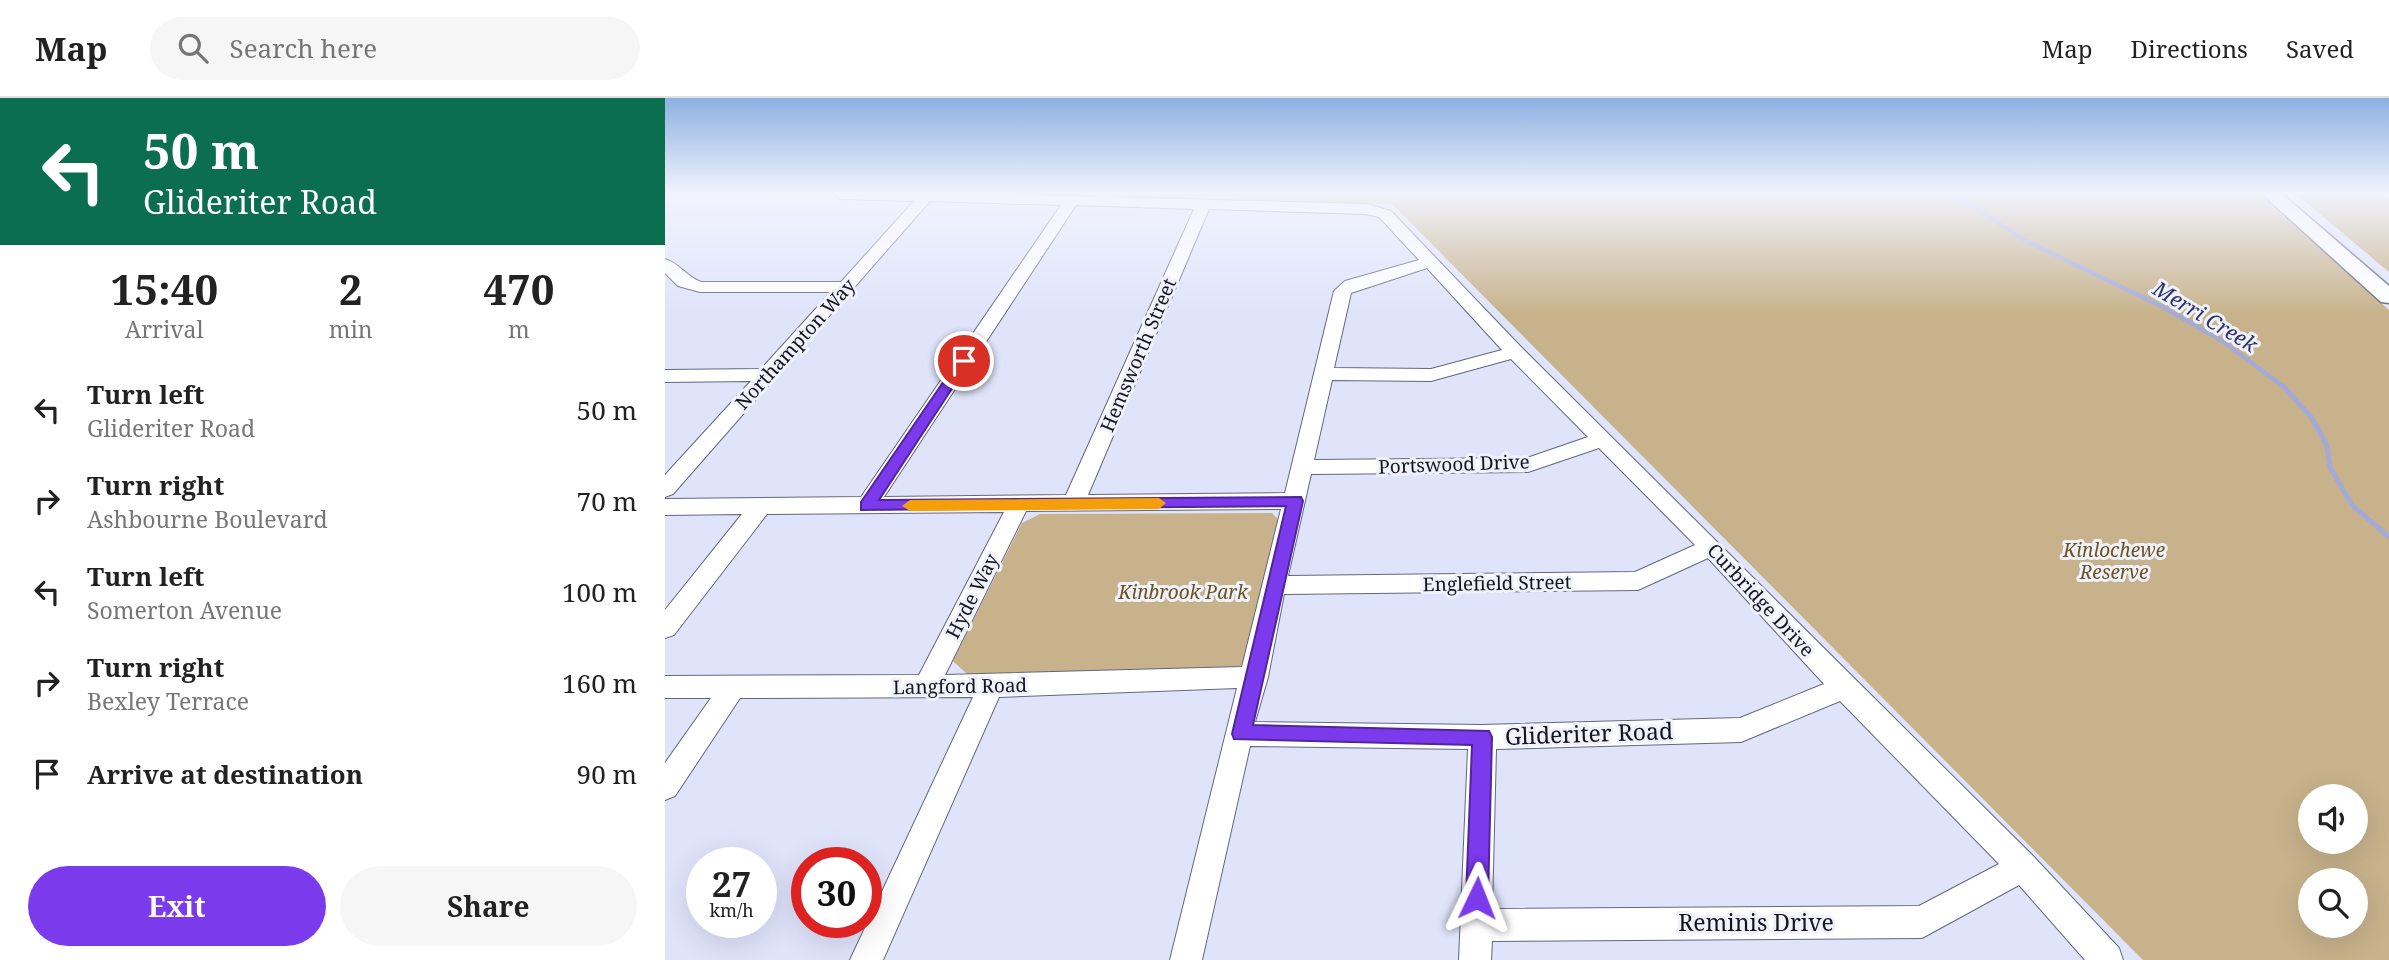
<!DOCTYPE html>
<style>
:root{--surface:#fff;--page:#f6f6f6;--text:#222;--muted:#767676;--line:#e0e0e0;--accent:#7c3aed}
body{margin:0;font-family:"Noto Serif",serif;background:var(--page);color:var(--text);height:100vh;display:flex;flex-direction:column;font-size:26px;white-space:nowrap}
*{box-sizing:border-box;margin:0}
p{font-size:23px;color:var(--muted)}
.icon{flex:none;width:38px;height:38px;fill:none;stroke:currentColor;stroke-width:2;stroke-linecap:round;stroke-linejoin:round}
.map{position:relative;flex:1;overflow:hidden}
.drawer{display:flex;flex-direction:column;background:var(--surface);width:665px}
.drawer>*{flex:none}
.guide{background:#0b6e4f;color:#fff;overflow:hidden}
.buttons{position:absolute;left:1633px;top:686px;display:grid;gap:14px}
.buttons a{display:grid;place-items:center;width:70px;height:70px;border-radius:50%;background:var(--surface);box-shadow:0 7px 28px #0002;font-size:35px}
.speed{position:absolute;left:21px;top:749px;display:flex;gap:14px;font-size:35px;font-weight:700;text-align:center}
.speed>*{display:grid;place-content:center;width:91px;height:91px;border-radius:50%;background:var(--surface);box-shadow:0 7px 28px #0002;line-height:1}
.speed small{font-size:18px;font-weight:400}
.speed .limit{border:10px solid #d22;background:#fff;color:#111}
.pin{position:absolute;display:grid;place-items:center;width:60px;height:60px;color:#fff;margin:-30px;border:4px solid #fff;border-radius:50%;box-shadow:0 2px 7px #0007}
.me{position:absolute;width:77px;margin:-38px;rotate:2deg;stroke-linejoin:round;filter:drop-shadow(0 0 5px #0008)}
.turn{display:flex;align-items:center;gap:24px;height:147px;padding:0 28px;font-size:32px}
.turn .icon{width:91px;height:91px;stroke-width:2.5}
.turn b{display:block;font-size:49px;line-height:60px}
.eta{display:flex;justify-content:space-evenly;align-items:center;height:119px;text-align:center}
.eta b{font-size:42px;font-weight:700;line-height:49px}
.cta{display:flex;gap:14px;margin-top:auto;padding:14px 28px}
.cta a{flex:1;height:80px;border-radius:42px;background:var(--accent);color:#fff;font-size:28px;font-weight:700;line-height:80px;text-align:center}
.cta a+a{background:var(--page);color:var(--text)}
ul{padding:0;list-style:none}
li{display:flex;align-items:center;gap:21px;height:91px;padding:0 28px}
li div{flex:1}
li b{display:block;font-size:26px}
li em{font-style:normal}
header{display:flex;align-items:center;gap:42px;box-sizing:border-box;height:98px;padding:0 35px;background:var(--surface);border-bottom:2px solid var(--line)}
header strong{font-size:33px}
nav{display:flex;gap:38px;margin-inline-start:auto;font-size:24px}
.search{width:490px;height:63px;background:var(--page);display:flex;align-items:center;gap:18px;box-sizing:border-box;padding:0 24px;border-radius:38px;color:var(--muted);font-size:26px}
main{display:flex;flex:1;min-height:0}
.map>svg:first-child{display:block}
</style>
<header>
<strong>Map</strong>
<div class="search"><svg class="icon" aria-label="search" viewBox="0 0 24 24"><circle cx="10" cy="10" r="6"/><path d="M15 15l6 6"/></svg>Search here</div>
<nav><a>Map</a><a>Directions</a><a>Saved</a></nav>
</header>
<main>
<section class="drawer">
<div class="guide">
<div class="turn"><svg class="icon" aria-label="left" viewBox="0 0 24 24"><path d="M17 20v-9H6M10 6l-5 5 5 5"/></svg><div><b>50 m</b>Glideriter Road</div></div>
</div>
<div class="eta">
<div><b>15:40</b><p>Arrival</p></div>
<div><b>2</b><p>min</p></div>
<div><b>470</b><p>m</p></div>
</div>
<ul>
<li><svg class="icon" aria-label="left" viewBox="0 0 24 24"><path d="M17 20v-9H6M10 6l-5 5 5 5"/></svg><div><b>Turn left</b><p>Glideriter Road</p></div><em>50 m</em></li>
<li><svg class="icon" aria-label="right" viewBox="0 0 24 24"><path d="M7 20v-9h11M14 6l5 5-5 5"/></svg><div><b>Turn right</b><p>Ashbourne Boulevard</p></div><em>70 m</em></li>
<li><svg class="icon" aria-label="left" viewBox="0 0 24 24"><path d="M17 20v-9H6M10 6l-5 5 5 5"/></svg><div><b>Turn left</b><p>Somerton Avenue</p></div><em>100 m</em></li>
<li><svg class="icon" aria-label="right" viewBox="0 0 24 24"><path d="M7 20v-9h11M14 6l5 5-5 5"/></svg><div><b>Turn right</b><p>Bexley Terrace</p></div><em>160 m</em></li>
<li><svg class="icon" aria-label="arrive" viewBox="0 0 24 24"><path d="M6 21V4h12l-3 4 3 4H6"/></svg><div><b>Arrive at destination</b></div><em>90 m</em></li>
</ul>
<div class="cta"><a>Exit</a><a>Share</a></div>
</section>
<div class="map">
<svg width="1724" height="862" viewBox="0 0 1724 862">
<rect width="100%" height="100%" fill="#e0e4fb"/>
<path fill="#c7b28b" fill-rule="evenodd" d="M322,96H1594L1724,212V862H1478L727,106ZM1690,698V744H1645V698ZM1645,782H1690V828H1645Z
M1631,96H1717L1724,99V174Z
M607,415L616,424L585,564L565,573L302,576L288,563L357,425L375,416Z"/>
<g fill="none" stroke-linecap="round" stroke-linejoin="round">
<path stroke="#a3aad7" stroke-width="4.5" d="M1276,96L1308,108L1359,142L1494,207L1556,242L1620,290"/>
<path stroke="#a3aad7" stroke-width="5" d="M1618,288L1647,320L1662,348L1665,369L1687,407L1724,439"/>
<g stroke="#64677c" stroke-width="2">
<path id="minor" d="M169,96H325L702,106L726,113L857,250L1369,759L1454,850L1458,862H1420L1354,787L1257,840L827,843L826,862H794L803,651L585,648L537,862H505L572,590L334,599L218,862H185L308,599L75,600L10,698L0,702V665L46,600H0V578L254,577L339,414L102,416L9,537L0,540V512L77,416L0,417V401L196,399L396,107L265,103L8,396L0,399V377L86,283L0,284V272L96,271L166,194H35L13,188L0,175V161C14,165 22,179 36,184H176L249,103L176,101ZM411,107L529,111L401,397L219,399ZM544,111L701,116L714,119L754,162L680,183L669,193L620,395L423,397ZM762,170L837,252L766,271L669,270L686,195ZM846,261L923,339L862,360L649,362L667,282L766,283ZM934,350L1030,447L970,474L623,478L646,376L863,374ZM616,411L577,569L280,577L361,413ZM1043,460L1159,586L1075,620L817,627L590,624L603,579L619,496L973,492ZM1175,603L1334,766L1254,808L827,811L831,651L1076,644Z"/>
</g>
<g stroke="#64677c" stroke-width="3">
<path id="major" d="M1597,96H1617L1724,188V205L1716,204Z"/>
</g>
<use href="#minor" fill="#fff" fill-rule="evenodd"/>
<use href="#major" fill="#fff" fill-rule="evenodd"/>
</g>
<linearGradient id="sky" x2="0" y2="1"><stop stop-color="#8cb0e1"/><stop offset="0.44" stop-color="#f1f3fd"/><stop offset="1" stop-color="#f1f3fd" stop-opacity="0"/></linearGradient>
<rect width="1724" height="216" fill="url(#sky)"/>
<path fill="#7c3aed" stroke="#51269a" stroke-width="2" d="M299,259L305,263L214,402L636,399L638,403L588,627L824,633L827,639L823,800L820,808L812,811L804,808L801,800L807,647L569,641L567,636L621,408L196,412V404L294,261Z"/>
<path fill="#f59e0b" d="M494,400L501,405L494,411L245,413L237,408L245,402Z"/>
<g text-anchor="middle" stroke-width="6" stroke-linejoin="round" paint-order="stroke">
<g font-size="19" fill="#13141c" stroke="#f0f2fb">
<text transform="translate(130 246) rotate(-48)" y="7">Northampton Way</text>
<text transform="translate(473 257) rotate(-67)" y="7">Hemsworth Street</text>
<text transform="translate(789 366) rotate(-2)" y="7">Portswood Drive</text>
<text transform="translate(832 485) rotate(-1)" y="7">Englefield Street</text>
<text transform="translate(307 498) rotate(-63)" y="7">Hyde Way</text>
<text transform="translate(1096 502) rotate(47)" y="7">Curbridge Drive</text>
<text transform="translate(295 588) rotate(-1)" y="7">Langford Road</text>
</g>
<g font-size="19" font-style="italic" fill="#6c521e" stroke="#f0f2fb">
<text x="1449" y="459">Kinlochewe<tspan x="1449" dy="22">Reserve</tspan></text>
<text x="518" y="501">Kinbrook Park</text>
</g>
<g font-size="21" font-style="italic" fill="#30326a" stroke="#f0f2fb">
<text transform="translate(1540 219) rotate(31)" y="7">Merri Creek</text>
</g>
<g font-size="23" fill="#13141c" stroke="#f0f2fb">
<text transform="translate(924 636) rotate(-2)" y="8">Glideriter Road</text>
<text x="1091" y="833">Reminis Drive</text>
</g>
</g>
</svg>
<div class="buttons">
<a><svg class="icon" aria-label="sound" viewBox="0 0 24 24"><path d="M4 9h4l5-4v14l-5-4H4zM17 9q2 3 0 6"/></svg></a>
<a><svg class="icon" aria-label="search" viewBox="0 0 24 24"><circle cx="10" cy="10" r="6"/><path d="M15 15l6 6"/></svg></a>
</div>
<div class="speed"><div>27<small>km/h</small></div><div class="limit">30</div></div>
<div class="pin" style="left:299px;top:263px;background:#d93025"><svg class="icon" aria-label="arrive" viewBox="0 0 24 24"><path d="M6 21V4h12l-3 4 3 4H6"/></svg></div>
<svg class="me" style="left:812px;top:800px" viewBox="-20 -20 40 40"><path d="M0-17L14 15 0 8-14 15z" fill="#7c3aed" stroke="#fff" stroke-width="4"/></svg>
</div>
</main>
